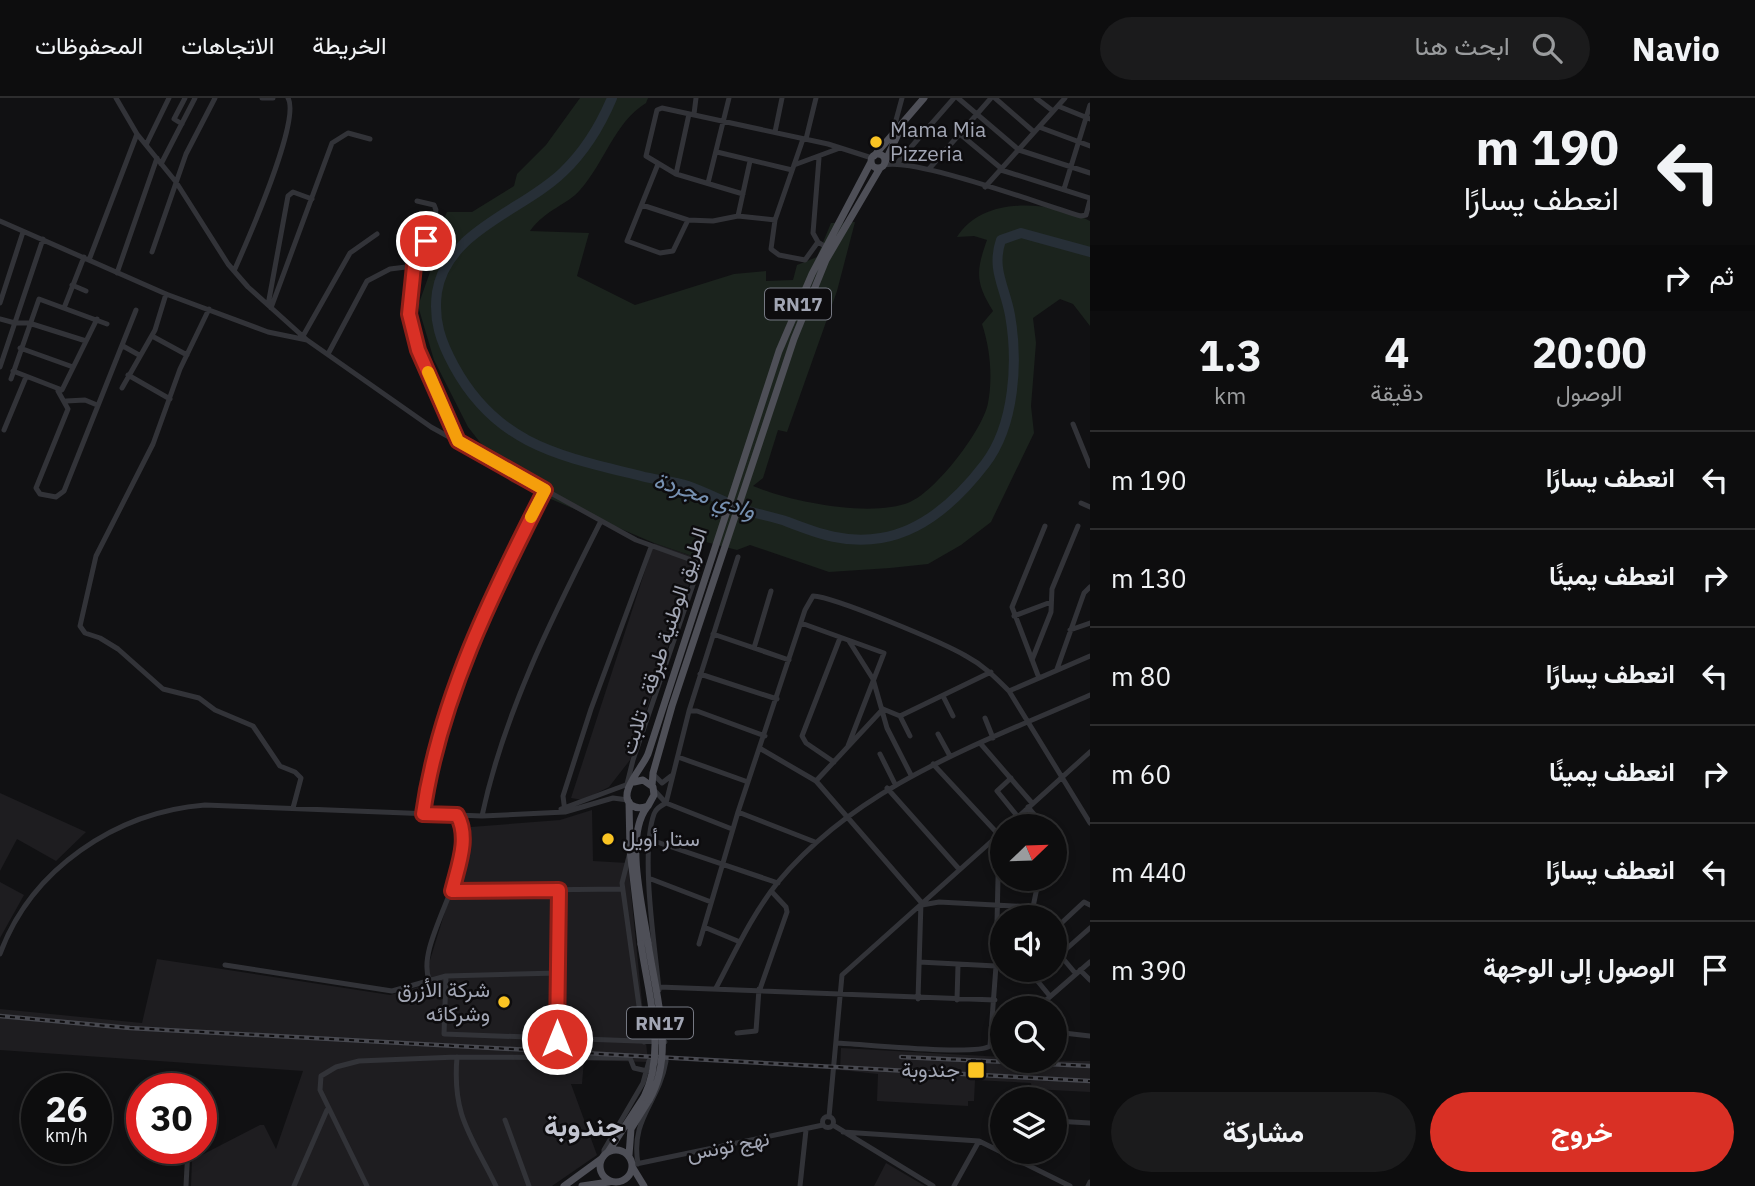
<!DOCTYPE html>
<html lang="ar">
<meta charset="utf-8">
<style>
:root{--surface:#0d0d0e;--page:#1b1b1c;--text:#f1f3f6;--muted:#9a9c9e;--line:#2d2d2e;--accent:#d93025}
body{margin:0;font-family:"IBM Plex Sans",Vazirmatn,sans-serif;background:var(--page);color:var(--text);direction:rtl;height:100vh;display:flex;flex-direction:column;font-size:26px;white-space:nowrap}
*{box-sizing:border-box;margin:0}
p{font-size:23px;color:var(--muted)}
.icon{flex:none;width:38px;height:38px;fill:none;stroke:currentColor;stroke-width:2;stroke-linecap:round;stroke-linejoin:round}
.map{position:relative;flex:1;overflow:hidden;direction:ltr}
.panel{display:flex;flex-direction:column;background:var(--surface);width:665px}
.panel>*{flex:none}
.guide{background:#0d0d0e;color:var(--text);overflow:hidden}
.needle{width:46px;rotate:67deg}
.controls{position:absolute;left:990px;top:716px;display:grid;gap:14px}
.controls a{display:grid;place-items:center;width:77px;height:77px;border-radius:50%;background:var(--surface);box-shadow:0 4px 10px #0003,0 0 0 2px var(--line);font-size:35px}
.speed{position:absolute;left:21px;top:975px;display:flex;gap:14px;font-size:35px;font-weight:700;text-align:center}
.speed>*{display:grid;place-content:center;width:91px;height:91px;border-radius:50%;background:var(--surface);box-shadow:0 4px 10px #0003,0 0 0 2px var(--line);line-height:1}
.speed small{font-size:18px;font-weight:400}
.speed .limit{border:10px solid #d22;background:#fff;color:#111}
.pin{position:absolute;display:grid;place-items:center;width:60px;height:60px;color:#fff;margin:-30px;border:4px solid #fff;border-radius:50%;box-shadow:0 2px 7px #0007}
.me{position:absolute;width:77px;margin:-38px;rotate:0deg;stroke-linejoin:round;filter:drop-shadow(0 0 5px #0008)}
.turn{display:flex;align-items:center;gap:24px;height:147px;padding:0 21px;font-size:32px}
.turn .icon{width:91px;height:91px;stroke-width:2.5}
.turn b{display:block;font-size:49px;line-height:60px}
.then{display:flex;align-items:center;height:66px;padding:0 21px;background:#0003;gap:14px;font-size:26px}
.eta{display:flex;justify-content:space-evenly;align-items:center;height:119px;text-align:center}
.eta b{font-size:42px;font-weight:700;line-height:49px}
.action{display:flex;gap:14px;margin-top:auto;padding:14px 21px}
.action a{flex:1;height:80px;border-radius:42px;background:var(--accent);color:#fff;font-size:28px;font-weight:700;line-height:80px;text-align:center}
.action a+a{background:var(--page);color:var(--text)}
ul{padding:0;list-style:none}
li{display:flex;align-items:center;gap:21px;height:98px;padding:0 21px;border-top:2px solid var(--line)}
li div{flex:1}
li b{display:block;font-size:26px}
li em{font-style:normal}
header{display:flex;align-items:center;gap:42px;box-sizing:border-box;height:98px;padding:0 35px;background:var(--surface);border-bottom:2px solid var(--line)}
header strong{font-size:33px}
nav{display:flex;gap:38px;margin-inline-start:auto;font-size:24px}
.search{width:490px;height:63px;background:var(--page);display:flex;align-items:center;gap:18px;box-sizing:border-box;padding:0 24px;border-radius:38px;color:var(--muted);font-size:26px}
main{display:flex;flex:1;min-height:0}
.map>svg:first-child{display:block}
</style>
<header>
<strong>Navio</strong>
<div class="search"><svg class="icon" aria-label="search" viewBox="0 0 24 24"><circle cx="10" cy="10" r="6"/><path d="M15 15l6 6"/></svg>ابحث هنا</div>
<nav><a>الخريطة</a><a>الاتجاهات</a><a>المحفوظات</a></nav>
</header>
<main>
<section class="panel">
<div class="guide">
<div class="turn"><svg class="icon" aria-label="left" viewBox="0 0 24 24"><path d="M17 20v-9H6M10 6l-5 5 5 5"/></svg><div><b>190 m</b>انعطف يسارًا</div></div>
<div class="then">ثم<svg class="icon" aria-label="right" viewBox="0 0 24 24"><path d="M7 20v-9h11M14 6l5 5-5 5"/></svg></div>
</div>
<div class="eta">
<div><b>20:00</b><p>الوصول</p></div>
<div><b>4</b><p>دقيقة</p></div>
<div><b>1.3</b><p>km</p></div>
</div>
<ul>
<li><svg class="icon" aria-label="left" viewBox="0 0 24 24"><path d="M17 20v-9H6M10 6l-5 5 5 5"/></svg><div><b>انعطف يسارًا</b></div><em>190 m</em></li>
<li><svg class="icon" aria-label="right" viewBox="0 0 24 24"><path d="M7 20v-9h11M14 6l5 5-5 5"/></svg><div><b>انعطف يمينًا</b></div><em>130 m</em></li>
<li><svg class="icon" aria-label="left" viewBox="0 0 24 24"><path d="M17 20v-9H6M10 6l-5 5 5 5"/></svg><div><b>انعطف يسارًا</b></div><em>80 m</em></li>
<li><svg class="icon" aria-label="right" viewBox="0 0 24 24"><path d="M7 20v-9h11M14 6l5 5-5 5"/></svg><div><b>انعطف يمينًا</b></div><em>60 m</em></li>
<li><svg class="icon" aria-label="left" viewBox="0 0 24 24"><path d="M17 20v-9H6M10 6l-5 5 5 5"/></svg><div><b>انعطف يسارًا</b></div><em>440 m</em></li>
<li><svg class="icon" aria-label="arrive" viewBox="0 0 24 24"><path d="M6 21V4h12l-3 4 3 4H6"/></svg><div><b>الوصول إلى الوجهة</b></div><em>390 m</em></li>
</ul>
<div class="action"><a>خروج</a><a>مشاركة</a></div>
</section>
<div class="map">
<svg width="1090" height="1088" viewBox="0 0 1090 1088">
<rect width="100%" height="100%" fill="#111113"/>
<path fill="#1e1d20" d="M654,445L698,460L630,662L609,689L583,702L571,700Z
M0,695L86,734L56,763L17,741L0,773Z
M592,712L593,763L628,765L648,964L584,962L582,986H571L597,1057L552,1088H191L192,1062L260,1027H264L276,1051L303,973L0,952V911L142,925L157,861L390,897L422,888L471,729L560,722Z
M0,784L24,797L0,840Z
M841,950L1003,959V962L1090,963V994L1032,991L1031,985L975,982L974,1003H968V1008L877,1003L878,976L840,972Z
M886,1065L925,1088H874Z"/>
<path fill="#1b231d" d="M580,0H648L646,5C614,25 605,64 580,92C567,107 546,111 530,133L589,135L577,178L635,207L734,176L766,173V183L793,182L797,167L817,159L831,125L855,124L837,193L787,334L778,332L763,380L753,388C791,404 872,420 910,404C936,393 983,332 988,305C993,279 990,250 982,226L993,213C975,184 976,173 987,142L974,138L957,139C983,97 1050,103 1090,123V228L1073,206L1060,201L1033,220L1036,245L1031,308L1034,335L991,424L961,447L928,466L890,470L829,474L750,447L737,452L706,444L698,460L654,445L511,384L468,329L434,262L418,208L442,140L443,123L447,114H472L514,88L517,76L546,47Z"/>
<g fill="none" stroke-linecap="round" stroke-linejoin="round">
<path stroke="#272f37" stroke-width="10" d="M612,0C601,26 584,54 563,74C523,113 447,132 437,194C433,223 441,244 454,268C497,347 560,358 641,378C656,382 673,383 688,388C708,395 728,406 748,413C761,417 775,419 788,424C819,436 847,446 881,440C925,433 959,400 985,366C1015,327 1018,263 1010,217C1005,189 991,171 1001,142L1021,135L1090,154"/>
<path stroke="#323338" stroke-width="5" d="M116,0L137,36L176,84L228,166L248,189L307,242
M262,0H273
M958,0L1019,52L1090,75
M995,0L1034,34
M1036,0L1053,13
M1058,8L1090,21
M694,16L696,0
M182,26L174,21L185,0
M1039,29L1090,48
M775,34L782,0
M960,36L1002,71
M892,37L902,0
M803,41L775,122L771,151L779,157L805,162L818,144
M806,41L816,0
M146,47L169,0
M717,54L792,72
M819,60L813,135L818,144L826,149
M898,64L954,0
M161,66L195,0
M658,66L627,143L660,155L673,153L688,122
M794,67L840,50
M884,67C917,60 1040,106 1081,118L1086,117L1090,102
M929,71L991,0
M1001,72L1090,100
M676,76L689,16
M708,85L729,0
M985,89L1065,0
M1064,91L1090,7
M743,96L676,76L646,58L657,12L662,10L828,46L872,60
M417,103L434,107L436,112C431,135 417,155 412,178C399,237 437,288 457,341
M642,107L688,122L713,123L738,118L775,122
M738,118L750,63
M0,123L166,196L268,234L307,242L431,329L636,442L697,464L698,472L633,662L627,686
M152,154L186,56L215,0
M89,162L137,36
M234,173C246,146 301,22 288,0
M117,175L157,60
M72,187L86,193
M0,205L23,134
M268,207L288,98L293,94L312,101
M64,210L84,159
M271,210L332,45L348,35L370,41
M209,211L180,271L153,346L96,458L80,528L85,535L100,540L118,551L163,591L199,600L215,612L253,628L280,668L295,674L301,680L293,710
M0,221L15,225H29L86,243
M152,238L187,257
M303,238L350,155L377,136
M123,248L139,257
M20,250L73,269
M328,256L367,183L390,171L414,168
M0,269L43,141
M13,273L62,292L97,221
M128,277L170,301
M11,281L39,201L107,226
M122,290L155,232L166,196
M58,293L68,311L36,390L40,396L56,399L64,393L136,212
M66,303L85,302L97,307
M1073,326L1090,368
M4,332L26,279
M1081,405L1090,409
M1014,518L1051,504
M801,525L884,555L848,648
M1070,532L1090,525
M713,536L789,562
M849,543L873,581L887,630L911,677
M754,550L771,493
M1032,562L1051,514L1052,491L1078,428
M1057,571L1084,495L1090,489
M700,576L777,601
M1039,580L1012,509L1045,428
M1009,593L1090,558
M944,600L953,618
M883,611L900,618L991,574
M689,613H697L765,638
M900,618L910,638
M985,620L993,640
M938,636L950,658
M980,645L1032,705
M761,651L816,683L921,804L918,901
M880,656L895,686
M678,659L748,684
M834,664L806,645L802,638L840,540
M653,676L662,685L671,678
M1011,680L997,693L1018,719
M816,683L883,611
M887,690L959,771
M655,693L666,705L732,731
M1028,709L1044,728
M561,711L631,685
M565,714L563,698L591,611L651,449
M738,714L815,744
M423,716C440,602 493,494 545,392
M482,718C504,614 553,518 601,423
M1008,728L1090,654
M651,742L778,785
M630,754L622,785L644,944
M651,781L711,804
M451,793L622,791
M922,807L939,804L1033,809L1039,780
M704,829L740,844
M1055,831L1084,804L1090,807
M699,846L738,714L805,512L813,498C835,499 944,545 966,558C983,567 995,579 1009,593L1090,725
M0,856C31,771 116,714 205,707L482,718L565,714L613,700L628,702
M1060,857L1076,876
M1055,861L1090,830
M919,864L996,868
M225,867L392,893L446,878L558,875
M1043,872L1035,880L1049,897
M1080,872L1090,882
M446,878L444,936L665,944
M429,881C414,843 483,763 457,717
M659,889L995,902
M716,890C735,854 753,815 778,784C859,687 977,647 1090,597
M760,891L787,814L786,809L772,794
M659,892C655,848 640,756 654,716C656,710 661,708 666,705L689,613L738,459
M957,902L958,867
M1037,910L1090,864
M1055,934L1090,938
M737,935L756,933L759,891
M557,941L559,792
M837,945C862,946 976,958 990,948L996,868L999,737L933,666
M457,959C452,1018 471,1037 496,1088
M190,990V986
M822.5 1024a5.5 5.5 0 1 1 11 0a5.5 5.5 0 1 1-11 0Z
M829,1019L842,877L1003,733
M505,1022L529,1088
M1055,1023L1090,1025
M833,1027L933,1088
M843,1034L979,1043L1070,1088
M995,1050L1003,1030
M604,1057V1052L643,985L649,963H666C659,1005 630,1020 638,1066
M636,1066L823,1027
M186,1088L188,1050
M294,1088L327,1012
M367,1088L320,992L321,978L336,969L359,963L457,959L630,960L634,970L647,973
M800,1088L806,1032
M954,1088L979,1043
M1088,1088L1090,1084"/>
<path stroke="#4e4f57" stroke-width="7" d="M871 63a7 7 0 1 1 14 0a7 7 0 1 1-14 0Z
M874,58L924,0
M885,64L899,34
M634,684L643,682L653,689L654,697L648,708C642,710 637,711 631,707C617,695 643,669 648,656L779,253L812,176L871,64
M652,688L653,675L672,608L794,241L826,162L880,70
M629,704L630,752L641,846
M647,709C624,739 643,810 648,845
M600 1068a16 16 0 1 1 32 0a16 16 0 1 1-32 0Z
M608,1054L644,999
M629,1057L631,1031L649,1002
M633,1070L644,1088
M564,1088L601,1061
M582,1088L609,1084"/>
<g stroke="#47484f" stroke-width="4.5">
<path id="rail" d="M0,918L130,930L1090,983
M901,959L1090,968"/>
</g>
<use href="#rail" stroke="#0d0c0e" stroke-width="2" stroke-dasharray="5" stroke-linecap="butt"/>
<path stroke="#4e4f57" stroke-width="7" d="M648,845C655,895 676,956 649,1002
M641,846C648,896 667,952 644,999"/>
</g>
<g fill="none" stroke-linecap="round" stroke-linejoin="round">
<g stroke="#8d1f18" stroke-width="18">
<path id="route" d="M426,143L414,168L409,216L418,252L458,343L545,392C493,494 439,602 423,716L457,717C470,740 458,768 452,793L559,792L557,941"/>
</g>
<use href="#route" stroke="#d93025" stroke-width="12"/>
<path stroke="#f59e0b" stroke-width="12" d="M428,274L458,343L545,392L531,419"/>
</g>
<g fill="#fac423" stroke="#0d0c0e" stroke-width="2.5">
<circle cx="876" cy="44" r="7"/>
<circle cx="608" cy="741" r="7"/>
<circle cx="504" cy="904" r="7"/>
<rect x="967" y="963" width="18" height="18" rx="3.5"/>
</g>
<g text-anchor="middle" stroke-width="5" stroke-linejoin="round" paint-order="stroke">
<g fill="#0d0c0e" stroke="#757882" stroke-width="2">
<rect x="765" y="190.5" width="66" height="31" rx="5"/>
<rect x="627" y="909.5" width="66" height="31" rx="5"/>
</g>
<g font-size="19" font-weight="bold" fill="#a2a6b4">
<text x="798" y="213">RN17</text>
<text x="660" y="932">RN17</text>
</g>
<g font-size="21" fill="#a2a6b4" stroke="#0d0c0e" text-anchor="start">
<text x="890" y="39">Mama Mia<tspan x="890" dy="24">Pizzeria</tspan></text>
<text x="622" y="748">ستار أويل</text>
<text x="490" y="899" text-anchor="end">شركة الأزرق<tspan x="490" dy="24">وشركائه</tspan></text>
<text x="960" y="979" text-anchor="end">جندوبة</text>
</g>
<g font-size="21" fill="#a2a6b4" stroke="#0d0c0e">
<text transform="translate(664 543) rotate(-72)" y="7">الطريق الوطنية طبرقة - تلابت</text>
<text transform="translate(728 1048) rotate(-11)" y="7">نهج تونس</text>
</g>
<g font-size="23" font-style="italic" fill="#7791b2" stroke="#0d0c0e">
<text transform="translate(705 397) rotate(18)" y="8">وادي مجردة</text>
</g>
<g font-size="28" font-weight="bold" fill="#c3c5d0" stroke="#0d0c0e">
<text x="584" y="1038">جندوبة</text>
</g>
</g>
</svg>
<div class="controls">
<a><svg class="needle" viewBox="-14 -14 28 28"><path d="M0-13l5 13h-10z" fill="#e53935"/><path d="M0 13l5-13h-10z" fill="#9a9c9e"/></svg></a>
<a><svg class="icon" aria-label="sound" viewBox="0 0 24 24"><path d="M4 9h4l5-4v14l-5-4H4zM17 9q2 3 0 6"/></svg></a>
<a><svg class="icon" aria-label="search" viewBox="0 0 24 24"><circle cx="10" cy="10" r="6"/><path d="M15 15l6 6"/></svg></a>
<a><svg class="icon" aria-label="layers" viewBox="0 0 24 24"><path d="M12 4l9 5-9 5-9-5zM3 14l9 5 9-5"/></svg></a>
</div>
<div class="speed"><div>26<small>km/h</small></div><div class="limit">30</div></div>
<div class="pin" style="left:426px;top:143px;background:#d93025"><svg class="icon" aria-label="arrive" viewBox="0 0 24 24"><path d="M6 21V4h12l-3 4 3 4H6"/></svg></div>
<svg class="me" style="left:557px;top:941px" viewBox="-20 -20 40 40"><circle r="17" fill="#d93025" stroke="#fff" stroke-width="3"/><path d="M0-11L8 9 0 5-8 9z" fill="#fff"/></svg>
</div>
</main>
